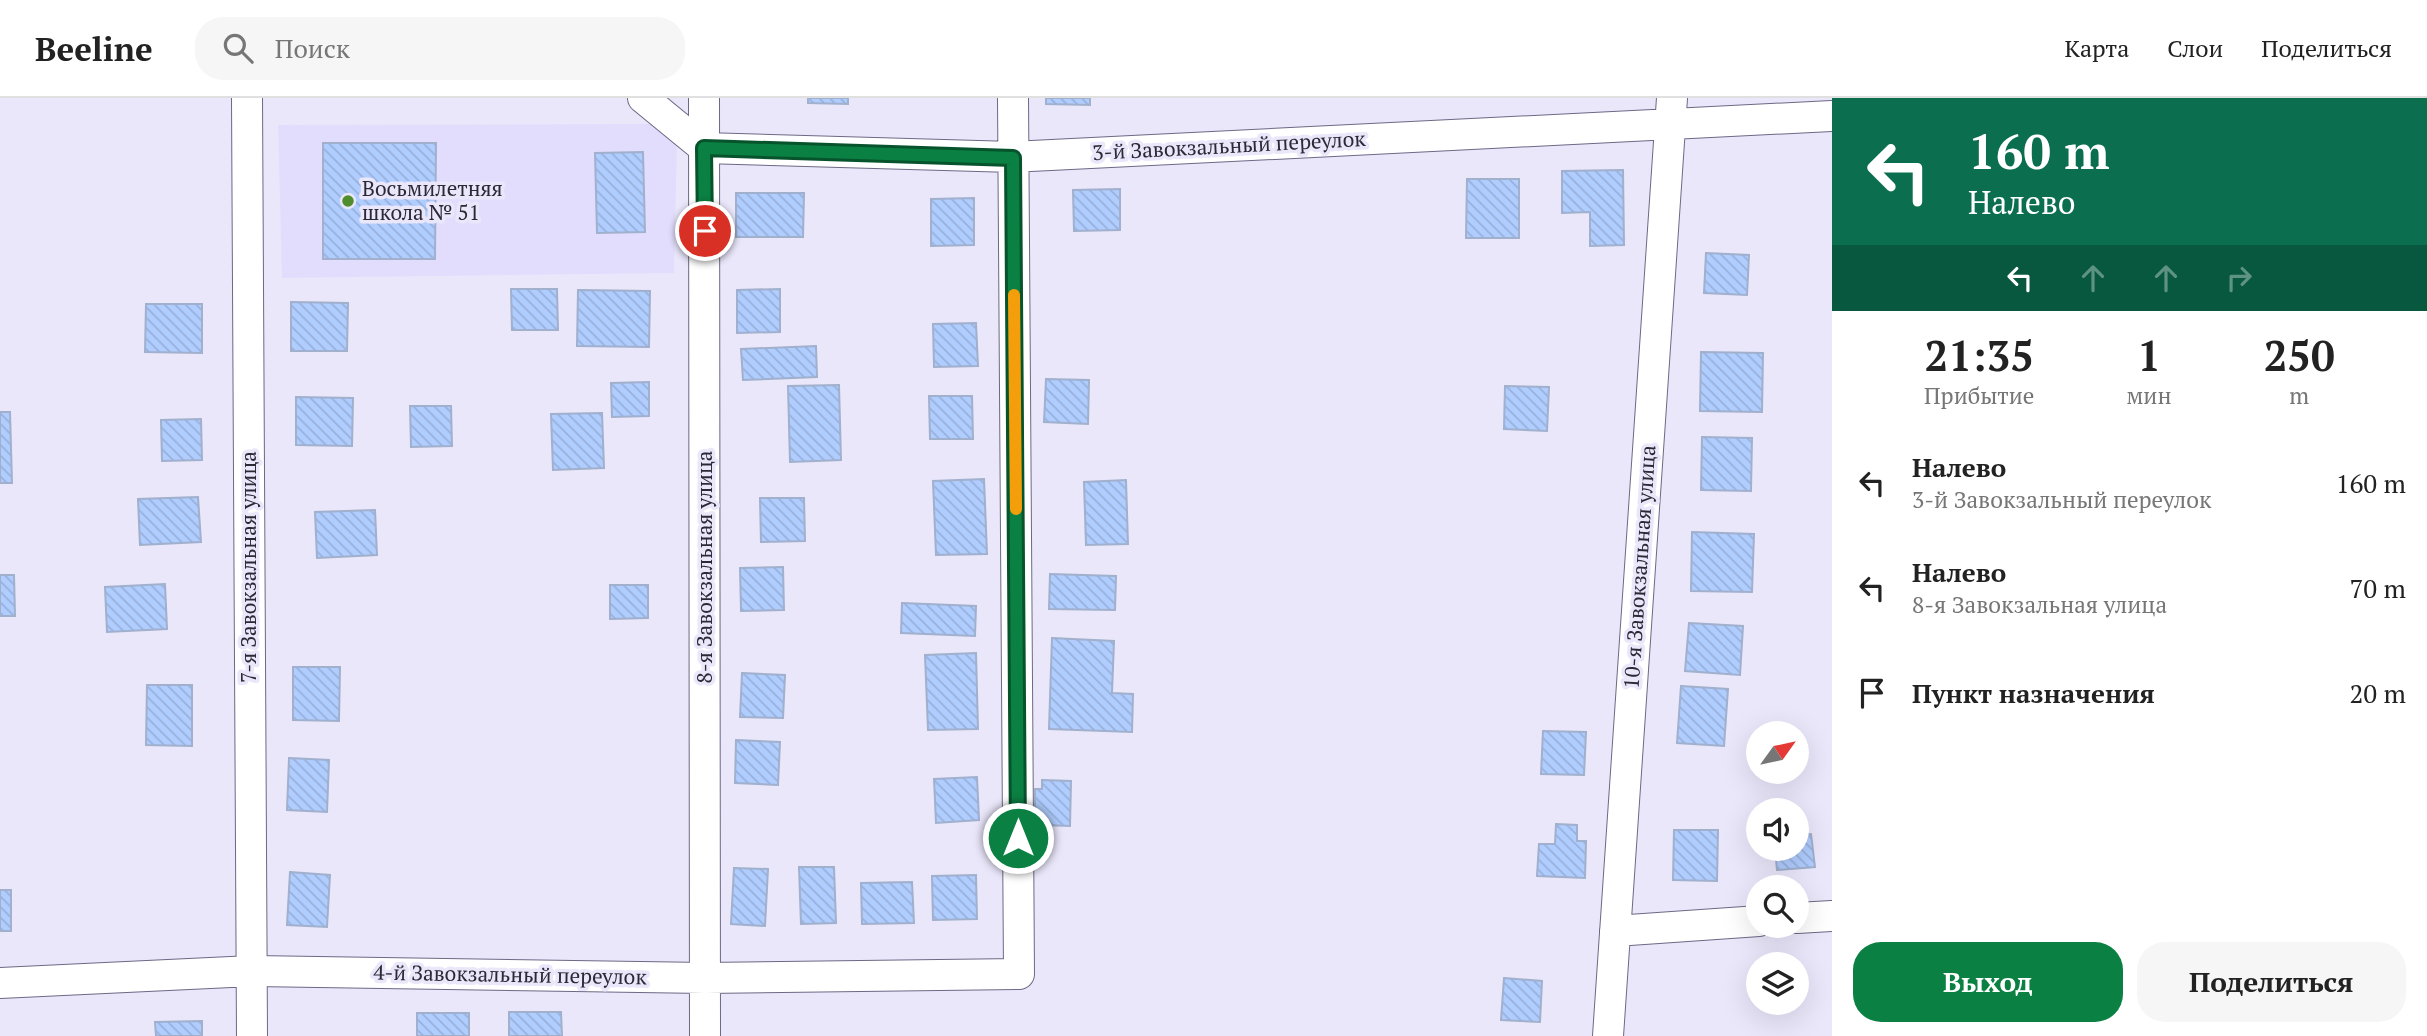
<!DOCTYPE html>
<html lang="ru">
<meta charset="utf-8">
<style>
:root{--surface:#fff;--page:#f6f6f6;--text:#222;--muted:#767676;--line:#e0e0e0;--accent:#0b8043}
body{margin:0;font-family:"PT Serif",serif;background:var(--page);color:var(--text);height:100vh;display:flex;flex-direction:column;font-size:26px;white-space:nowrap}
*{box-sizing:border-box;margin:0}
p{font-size:23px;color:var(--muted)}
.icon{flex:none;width:38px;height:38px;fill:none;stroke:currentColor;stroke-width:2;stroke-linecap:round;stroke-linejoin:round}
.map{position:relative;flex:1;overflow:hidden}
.details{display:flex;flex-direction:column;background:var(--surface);width:595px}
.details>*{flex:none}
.top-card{background:#0b6e4f;color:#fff;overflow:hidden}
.needle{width:46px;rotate:57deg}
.controls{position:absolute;left:1746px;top:623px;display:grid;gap:14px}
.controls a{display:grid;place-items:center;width:63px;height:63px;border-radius:50%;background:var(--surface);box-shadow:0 7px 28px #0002;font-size:35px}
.pin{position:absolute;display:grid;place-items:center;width:60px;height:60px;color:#fff;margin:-30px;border:4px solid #fff;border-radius:50%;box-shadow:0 2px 7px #0007}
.me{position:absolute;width:77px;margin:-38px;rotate:0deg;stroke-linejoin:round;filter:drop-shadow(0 0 5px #0008)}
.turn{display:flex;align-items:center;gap:24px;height:147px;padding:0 21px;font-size:32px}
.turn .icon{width:91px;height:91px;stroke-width:2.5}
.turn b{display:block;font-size:49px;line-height:60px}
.lanes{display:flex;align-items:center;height:66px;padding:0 21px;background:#0003;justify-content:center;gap:35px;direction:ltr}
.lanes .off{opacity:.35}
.eta{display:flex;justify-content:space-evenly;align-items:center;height:119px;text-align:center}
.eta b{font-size:42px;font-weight:700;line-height:49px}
.primary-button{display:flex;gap:14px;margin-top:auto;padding:14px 21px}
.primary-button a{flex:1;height:80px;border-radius:28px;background:var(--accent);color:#fff;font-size:28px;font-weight:700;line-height:80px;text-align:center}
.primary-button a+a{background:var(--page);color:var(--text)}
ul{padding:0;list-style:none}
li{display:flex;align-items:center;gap:21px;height:105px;padding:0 21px}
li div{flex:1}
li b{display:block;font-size:26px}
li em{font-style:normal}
header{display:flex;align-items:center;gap:42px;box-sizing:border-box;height:98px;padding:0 35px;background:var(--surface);border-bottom:2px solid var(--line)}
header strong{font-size:33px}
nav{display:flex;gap:38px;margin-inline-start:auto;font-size:24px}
.search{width:490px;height:63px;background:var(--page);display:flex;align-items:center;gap:18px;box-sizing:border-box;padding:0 24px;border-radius:28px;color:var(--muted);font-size:26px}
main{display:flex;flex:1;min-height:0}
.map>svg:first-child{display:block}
</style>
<header>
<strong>Beeline</strong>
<div class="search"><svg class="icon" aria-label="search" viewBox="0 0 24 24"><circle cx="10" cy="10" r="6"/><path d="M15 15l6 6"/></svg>Поиск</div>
<nav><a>Карта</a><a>Слои</a><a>Поделиться</a></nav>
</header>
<main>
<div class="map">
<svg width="1832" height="938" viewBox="0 0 1832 938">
<defs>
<pattern id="building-back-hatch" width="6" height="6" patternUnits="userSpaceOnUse" patternTransform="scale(1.75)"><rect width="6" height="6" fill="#b0cdff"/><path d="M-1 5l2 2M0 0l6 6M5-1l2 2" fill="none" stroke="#98b0db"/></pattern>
</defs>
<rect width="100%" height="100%" fill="#eae7fb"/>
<path fill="#e2ddfd" d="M653,26L677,44L674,175L282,180L278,27Z"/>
<path fill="url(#building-back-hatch)" stroke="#a0b0cd" stroke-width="2" d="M808,0H848V6L808,5Z
M1046,0H1090V7L1046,6Z
M323,45H436L435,161H323Z
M643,54L645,134L597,135L595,55Z
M1623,72L1624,147L1590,148V114L1562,115V73Z
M1467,81H1519V140H1466Z
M1120,91V132L1074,133L1073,92Z
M736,95H804L803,139H736Z
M974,100V147L931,148V101Z
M1706,155L1749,157L1747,197L1704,195Z
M511,191H557L558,232H512Z
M780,191V234L737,235V192Z
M578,192L650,193L649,249L577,248Z
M291,204L348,205L347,253H291Z
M146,206H202V255L145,254Z
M976,225L978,268L934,269L933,226Z
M816,248L817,279L743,282L741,251Z
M1701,254L1763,255L1762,314L1700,313Z
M1046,281L1089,282L1088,326L1044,324Z
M649,284V318L612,319L611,285Z
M839,287L841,362L790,364L788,288Z
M1505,288L1549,289L1547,333L1504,331Z
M929,298H972L973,341H930Z
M296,299L353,300L352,348L296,347Z
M410,308H451L452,348L411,349Z
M0,314H10L12,385H0Z
M602,315L604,370L553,372L551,316Z
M201,321L202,362L162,363L161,322Z
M1702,339L1752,340L1751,393L1701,392Z
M984,381L987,456L936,457L933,383Z
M1126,382L1128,446L1086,447L1084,384Z
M198,399L201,444L140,447L138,401Z
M760,400H804L805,443L761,444Z
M375,412L377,457L317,460L315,414Z
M1692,434L1754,436L1752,494L1691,493Z
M783,469L784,512L741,513L740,470Z
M1050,476L1116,478L1115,512L1049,511Z
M0,477H14L15,518H0Z
M165,486L167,531L107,534L105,489Z
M610,487H648V520L610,521Z
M902,505L976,508L975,538L901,535Z
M1689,525L1743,528L1740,577L1685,573Z
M1052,540L1114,543L1112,595L1133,596L1132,634L1049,631Z
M976,555L978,631L928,632L925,557Z
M293,569H340L339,623L293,622Z
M742,575L785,577L783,620L740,619Z
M147,587H192V648L146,647Z
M1681,588L1728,591L1724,648L1677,645Z
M1543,633L1586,634L1584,677L1541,676Z
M736,642L780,644L778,687L735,685Z
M289,660L329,662L327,714L287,712Z
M977,679L979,722L936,725L934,681Z
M1042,682L1071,683L1070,728L1043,727V717H1035V691H1042Z
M1556,726L1577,727V743H1586L1585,780L1537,778L1539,746H1555Z
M1674,732H1718L1717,783L1673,782Z
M1811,736L1815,769L1777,772L1775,751H1797V737Z
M799,769H834L836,825L801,826Z
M734,770L768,771L765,828L731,826Z
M290,774L330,777L327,829L287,827Z
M976,777L977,821L933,822L932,778Z
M912,784L914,825L862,826L861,785Z
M0,792H11V833H0Z
M1504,880L1542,883L1540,924L1501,922Z
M509,914H561L562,938H509Z
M417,915H469V938H417Z
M202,923V938H156L155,924Z"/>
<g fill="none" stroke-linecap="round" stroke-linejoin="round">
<g stroke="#6d6885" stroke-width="32">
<path id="minor" d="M247,0L252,938
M643,0L704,50L1013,59L1832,18
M704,0L705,938
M1797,820L1832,818
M1615,833L1759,823
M0,885L252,873L705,880L1019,876L1013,0
M1608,938L1672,0"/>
</g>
<use href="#minor" stroke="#fff" stroke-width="30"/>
</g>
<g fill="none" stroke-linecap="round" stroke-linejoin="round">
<g stroke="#07532c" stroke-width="18">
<path id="route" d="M705,133L704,50L1013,60L1018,740"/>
</g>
<use href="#route" stroke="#0b8043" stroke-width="12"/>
<path stroke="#f59e0b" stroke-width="12" d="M1014,197L1016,411"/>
</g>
<circle fill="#508e2d" stroke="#eae7fb" stroke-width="2.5" cx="348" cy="103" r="7"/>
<g text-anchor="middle" stroke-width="7" stroke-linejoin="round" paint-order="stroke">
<g font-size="21" fill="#2b2935" stroke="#eae7fb">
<text transform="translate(1229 48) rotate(-3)" y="7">3-й Завокзальный переулок</text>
<text transform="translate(249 469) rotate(-90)" y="7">7-я Завокзальная улица</text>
<text transform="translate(705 469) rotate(-90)" y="7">8-я Завокзальная улица</text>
<text transform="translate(1640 469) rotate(-86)" y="7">10-я Завокзальная улица</text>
<text transform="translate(510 877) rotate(1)" y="7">4-й Завокзальный переулок</text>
</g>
<g font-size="21" fill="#2b2935" stroke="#eae7fb" text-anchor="start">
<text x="362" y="98">Восьмилетняя<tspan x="362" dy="24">школа № 51</tspan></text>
</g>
</g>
</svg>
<div class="controls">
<a><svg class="needle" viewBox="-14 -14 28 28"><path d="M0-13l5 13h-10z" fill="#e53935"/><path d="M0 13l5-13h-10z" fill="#767676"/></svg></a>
<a><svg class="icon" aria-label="sound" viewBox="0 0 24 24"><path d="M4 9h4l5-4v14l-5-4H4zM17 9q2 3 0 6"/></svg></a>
<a><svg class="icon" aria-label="search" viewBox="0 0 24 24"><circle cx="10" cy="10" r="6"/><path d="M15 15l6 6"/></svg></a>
<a><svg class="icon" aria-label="layers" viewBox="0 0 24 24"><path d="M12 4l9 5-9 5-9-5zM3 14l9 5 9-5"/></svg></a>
</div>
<div class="pin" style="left:705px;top:133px;background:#d93025"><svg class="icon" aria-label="arrive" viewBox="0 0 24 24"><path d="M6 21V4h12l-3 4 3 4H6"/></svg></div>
<svg class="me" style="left:1018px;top:740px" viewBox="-20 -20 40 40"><circle r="17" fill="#0b8043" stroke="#fff" stroke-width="3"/><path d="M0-11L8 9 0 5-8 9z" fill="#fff"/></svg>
</div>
<section class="details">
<div class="top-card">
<div class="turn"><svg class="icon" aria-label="left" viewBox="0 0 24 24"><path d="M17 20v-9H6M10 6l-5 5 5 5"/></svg><div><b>160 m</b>Налево</div></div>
<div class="lanes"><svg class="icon" aria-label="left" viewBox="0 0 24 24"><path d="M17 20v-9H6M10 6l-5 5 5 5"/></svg><svg class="icon off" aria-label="ahead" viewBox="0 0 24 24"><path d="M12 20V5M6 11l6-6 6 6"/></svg><svg class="icon off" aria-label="ahead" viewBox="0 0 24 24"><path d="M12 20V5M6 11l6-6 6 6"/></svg><svg class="icon off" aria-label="right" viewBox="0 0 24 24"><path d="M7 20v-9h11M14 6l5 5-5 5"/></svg></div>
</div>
<div class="eta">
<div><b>21:35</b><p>Прибытие</p></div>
<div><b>1</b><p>мин</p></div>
<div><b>250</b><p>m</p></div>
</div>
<ul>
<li><svg class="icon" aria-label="left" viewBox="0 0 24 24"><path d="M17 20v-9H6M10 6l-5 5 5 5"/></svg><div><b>Налево</b><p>3-й Завокзальный переулок</p></div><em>160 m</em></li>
<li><svg class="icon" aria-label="left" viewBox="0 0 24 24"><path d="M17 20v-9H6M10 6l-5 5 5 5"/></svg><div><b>Налево</b><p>8-я Завокзальная улица</p></div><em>70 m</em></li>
<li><svg class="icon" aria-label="arrive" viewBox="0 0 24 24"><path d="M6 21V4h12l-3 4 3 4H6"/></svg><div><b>Пункт назначения</b></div><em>20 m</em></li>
</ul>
<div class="primary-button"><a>Выход</a><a>Поделиться</a></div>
</section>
</main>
